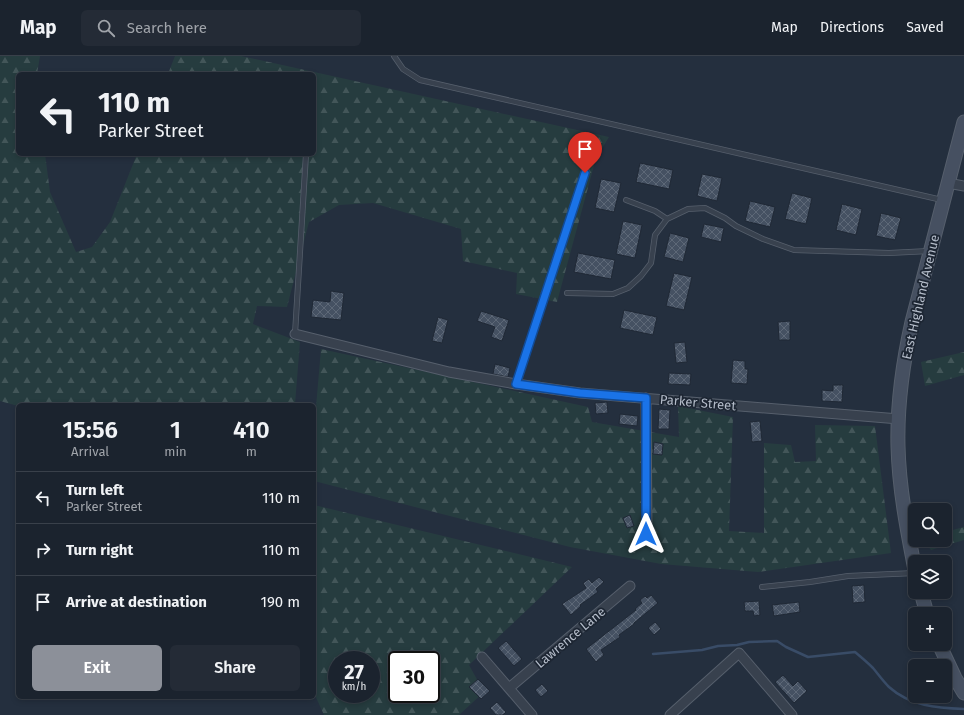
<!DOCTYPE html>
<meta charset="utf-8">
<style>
:root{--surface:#1b232e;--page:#242b36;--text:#f1f3f6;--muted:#a0a4aa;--line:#39404a;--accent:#8c9099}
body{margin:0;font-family:"Fira Sans",sans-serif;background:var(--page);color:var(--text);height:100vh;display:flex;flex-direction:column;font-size:15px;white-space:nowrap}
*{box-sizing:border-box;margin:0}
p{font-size:13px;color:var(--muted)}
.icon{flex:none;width:22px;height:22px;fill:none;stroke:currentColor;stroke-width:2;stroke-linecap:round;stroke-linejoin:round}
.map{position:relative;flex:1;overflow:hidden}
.panel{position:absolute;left:16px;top:347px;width:300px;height:296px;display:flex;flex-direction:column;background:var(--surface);border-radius:6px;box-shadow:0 2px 6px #0003,0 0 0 1px var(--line)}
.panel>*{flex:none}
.top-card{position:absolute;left:16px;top:16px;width:300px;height:84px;border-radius:6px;box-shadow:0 2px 6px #0003,0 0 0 1px var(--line);background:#1b232e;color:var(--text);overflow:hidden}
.fabs{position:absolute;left:908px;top:447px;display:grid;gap:8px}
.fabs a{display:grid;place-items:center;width:44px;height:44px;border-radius:6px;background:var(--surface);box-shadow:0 2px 6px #0003,0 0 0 1px var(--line);font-size:20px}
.speed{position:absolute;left:328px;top:595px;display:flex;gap:8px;font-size:20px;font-weight:700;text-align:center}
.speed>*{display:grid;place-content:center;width:52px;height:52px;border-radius:50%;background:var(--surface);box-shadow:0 2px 6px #0003,0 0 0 1px var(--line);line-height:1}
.speed small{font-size:10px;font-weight:400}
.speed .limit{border:2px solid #111;border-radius:6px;background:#fff;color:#111}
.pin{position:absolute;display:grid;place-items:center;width:34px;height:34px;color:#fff;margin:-41px -17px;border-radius:50% 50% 50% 0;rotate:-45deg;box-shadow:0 0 4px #0007}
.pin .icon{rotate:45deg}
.me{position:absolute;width:44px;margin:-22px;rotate:0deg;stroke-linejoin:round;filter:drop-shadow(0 0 3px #0008)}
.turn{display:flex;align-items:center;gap:14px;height:84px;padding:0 16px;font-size:18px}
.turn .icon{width:52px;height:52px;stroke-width:2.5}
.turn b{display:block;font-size:28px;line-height:34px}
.eta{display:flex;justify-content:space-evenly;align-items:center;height:68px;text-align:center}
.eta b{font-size:24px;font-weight:600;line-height:28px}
.action{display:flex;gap:8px;margin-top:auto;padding:8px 16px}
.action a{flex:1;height:46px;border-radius:6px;background:var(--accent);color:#fff;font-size:16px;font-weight:600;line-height:46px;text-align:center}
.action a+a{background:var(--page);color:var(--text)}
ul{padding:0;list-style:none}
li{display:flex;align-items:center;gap:12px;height:52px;padding:0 16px;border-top:1px solid var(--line)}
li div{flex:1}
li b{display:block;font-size:15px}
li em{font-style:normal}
header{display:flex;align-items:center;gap:24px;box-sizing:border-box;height:56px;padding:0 20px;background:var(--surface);border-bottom:1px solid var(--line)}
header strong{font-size:19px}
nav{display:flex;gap:22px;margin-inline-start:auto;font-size:14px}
.search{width:280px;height:36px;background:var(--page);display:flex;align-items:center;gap:10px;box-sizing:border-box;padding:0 14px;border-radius:6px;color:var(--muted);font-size:15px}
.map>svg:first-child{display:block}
</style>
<header>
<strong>Map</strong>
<div class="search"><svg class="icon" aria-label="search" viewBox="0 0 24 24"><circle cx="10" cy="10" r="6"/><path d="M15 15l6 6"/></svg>Search here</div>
<nav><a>Map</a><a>Directions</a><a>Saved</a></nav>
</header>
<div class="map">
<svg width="964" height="659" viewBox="0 0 964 659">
<defs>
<pattern id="forest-firs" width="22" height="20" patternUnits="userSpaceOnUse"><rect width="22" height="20" fill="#263c3f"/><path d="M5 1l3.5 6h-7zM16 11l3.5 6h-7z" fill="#435659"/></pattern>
<pattern id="building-cross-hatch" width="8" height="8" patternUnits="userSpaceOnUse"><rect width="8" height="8" fill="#455162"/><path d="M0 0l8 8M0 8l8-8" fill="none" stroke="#5d6877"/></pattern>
</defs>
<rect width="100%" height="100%" fill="#242f3e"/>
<path fill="url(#forest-firs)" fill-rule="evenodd" d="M0,0H40L37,18H18V98H45L50,136L76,196L92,191L110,166L137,98H314V18H168L175,0H241L609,81L596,102L557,246L516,238L517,217L463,205L461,173L373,147L339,149L309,166L287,251L257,250L253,268L300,286L295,348L297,349L18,350L0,345Z
M321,293L588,351L592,366L679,381L678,350L733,361L729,475L764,477V387L791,389L795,406L816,405L815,369L875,370L891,497L758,516L661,508L570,491L314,425V351H316Z
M964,296V319L925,330L921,306Z
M314,449L572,511L469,609L484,636L459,659H324L314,637ZM337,604H371V638H337ZM397,604H431V638H397Z
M964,471V484L931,494L923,484H945V476Z"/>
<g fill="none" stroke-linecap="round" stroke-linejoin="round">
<path stroke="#394c67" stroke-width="2.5" d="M653,598L702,594L718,590L737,589L749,586L777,585L786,591L808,601L855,596C861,601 867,606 873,612C878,618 883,625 889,631C910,650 937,652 964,653"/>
</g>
<path fill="url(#building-cross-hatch)" stroke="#1f2835" d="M640,107L673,114L669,133L636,126Z
M702,118L722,122L717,145L697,140Z
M601,123L621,127L614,156L595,152Z
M792,137L812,142L806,168L785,163Z
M750,145L775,151L770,171L745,165Z
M842,148L862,153L856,179L836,174Z
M881,157L901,162L895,184L876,180Z
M623,165L642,169L635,202L616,198Z
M704,168L724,172L721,186L701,181Z
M670,177L689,182L683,206L664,201Z
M578,197L615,204L611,223L574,216Z
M674,217L692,221L684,254L666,250Z
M331,235L344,237L341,264L311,261L313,244L330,246Z
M624,254L657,261L653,279L620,272Z
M481,255L509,264L502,285L491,281L495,271L477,265Z
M438,261L448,264L442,287L432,285Z
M790,265V284H779L778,266Z
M685,286L687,306L676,307L674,287Z
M733,304L745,305V313H748L747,328L731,327Z
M495,308L510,312L508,321L493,318Z
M669,317L691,318L690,329L668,328Z
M833,329H843L842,346L822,345V334L833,335Z
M607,346L608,357L596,358L595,347Z
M659,353L670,354L669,373H658Z
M620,358L638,360L637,370L619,368Z
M760,365L762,385L752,386L750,366Z
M654,386L663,388L662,399L653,398Z
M630,459L634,470L627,472L623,462Z
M599,521L604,526L596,533L598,536L580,549L581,550L571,559L562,548L586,532L583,527L589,523L592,527Z
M864,529L865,546L853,547L852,530Z
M651,539L658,547L634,567V568L619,579L620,581L601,594L604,599L596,606L586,593L636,554L635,553L642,547L640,544L645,540L647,542Z
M759,545L760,559L754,560L753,555H745L744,546Z
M799,546L800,556L774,560L772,549Z
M655,566L661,573L654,579L648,572Z
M506,585L522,603L514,610L498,592Z
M783,619L793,630L798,625L807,635L794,647L775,626Z
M478,623L490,635L481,643L469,631Z
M542,628L548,635L541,641L535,634Z
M497,646L506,656L503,659H496L490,652Z"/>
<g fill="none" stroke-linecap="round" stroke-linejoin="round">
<g stroke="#565f6c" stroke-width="6">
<path id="lane" d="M394,0L403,13L420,24L942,144
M626,144L655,155L667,163
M567,237L613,238L628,232L641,220L651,207L655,179L667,163L688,153L705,152L725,162L736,170L763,183L794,194L889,197L929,195
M295,278L306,98
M516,328L555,204L594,88
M762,531L810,526L848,520L915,517"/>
</g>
<g stroke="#565f6c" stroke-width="11">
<path id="street" d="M948,127L964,130
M295,278L449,316L516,328L580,337L899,363
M646,342L647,478
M482,601L532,659
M509,632L630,530
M670,659L739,597L792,659"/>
</g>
<g stroke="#565f6c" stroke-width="15">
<path id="secondary" d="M915,514C907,473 899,432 898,390C897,349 903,306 912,266L964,66
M921,536L927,558
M939,588L955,622L964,637"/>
</g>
<use href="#lane" stroke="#38414e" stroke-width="4.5"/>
<use href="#street" stroke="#38414e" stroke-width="9"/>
<use href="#secondary" stroke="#465061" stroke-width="13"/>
</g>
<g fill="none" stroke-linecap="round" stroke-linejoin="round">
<g stroke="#114b97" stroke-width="10">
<path id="route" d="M585,117L516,328L580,337L646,342V478"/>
</g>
<use href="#route" stroke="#1a73e8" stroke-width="7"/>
</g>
<g text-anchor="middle" stroke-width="3.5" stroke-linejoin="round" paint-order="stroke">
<g font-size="13" fill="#b4bcc9" stroke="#1d2633">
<text transform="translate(920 241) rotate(-77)" y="5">East Highland Avenue</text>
<text transform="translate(698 346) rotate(5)" y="5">Parker Street</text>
<text transform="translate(570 581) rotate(-40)" y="5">Lawrence Lane</text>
</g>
</g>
</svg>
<div class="fabs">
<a><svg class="icon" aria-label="search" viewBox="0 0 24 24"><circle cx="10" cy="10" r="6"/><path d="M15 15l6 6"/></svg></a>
<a><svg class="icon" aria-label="layers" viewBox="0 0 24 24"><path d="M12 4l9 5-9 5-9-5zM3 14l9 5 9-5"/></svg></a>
<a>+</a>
<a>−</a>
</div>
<div class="speed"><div>27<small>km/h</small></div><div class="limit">30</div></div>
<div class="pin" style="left:585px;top:117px;background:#d93025"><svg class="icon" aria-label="arrive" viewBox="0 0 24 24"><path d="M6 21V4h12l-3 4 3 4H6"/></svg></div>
<svg class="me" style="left:646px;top:478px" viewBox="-20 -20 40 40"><path d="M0-17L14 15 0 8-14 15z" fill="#1a73e8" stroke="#fff" stroke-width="4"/></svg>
<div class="top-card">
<div class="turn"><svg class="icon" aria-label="left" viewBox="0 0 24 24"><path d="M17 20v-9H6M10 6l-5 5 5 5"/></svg><div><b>110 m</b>Parker Street</div></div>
</div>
<section class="panel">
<div class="eta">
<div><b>15:56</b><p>Arrival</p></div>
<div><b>1</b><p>min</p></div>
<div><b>410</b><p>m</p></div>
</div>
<ul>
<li><svg class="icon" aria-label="left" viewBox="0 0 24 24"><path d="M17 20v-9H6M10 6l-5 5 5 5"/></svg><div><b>Turn left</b><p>Parker Street</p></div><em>110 m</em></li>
<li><svg class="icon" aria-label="right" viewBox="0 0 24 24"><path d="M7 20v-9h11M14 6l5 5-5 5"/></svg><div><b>Turn right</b></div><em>110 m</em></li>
<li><svg class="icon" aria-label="arrive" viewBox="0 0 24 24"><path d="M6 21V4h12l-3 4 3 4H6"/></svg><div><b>Arrive at destination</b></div><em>190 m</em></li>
</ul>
<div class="action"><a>Exit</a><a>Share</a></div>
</section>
</div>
